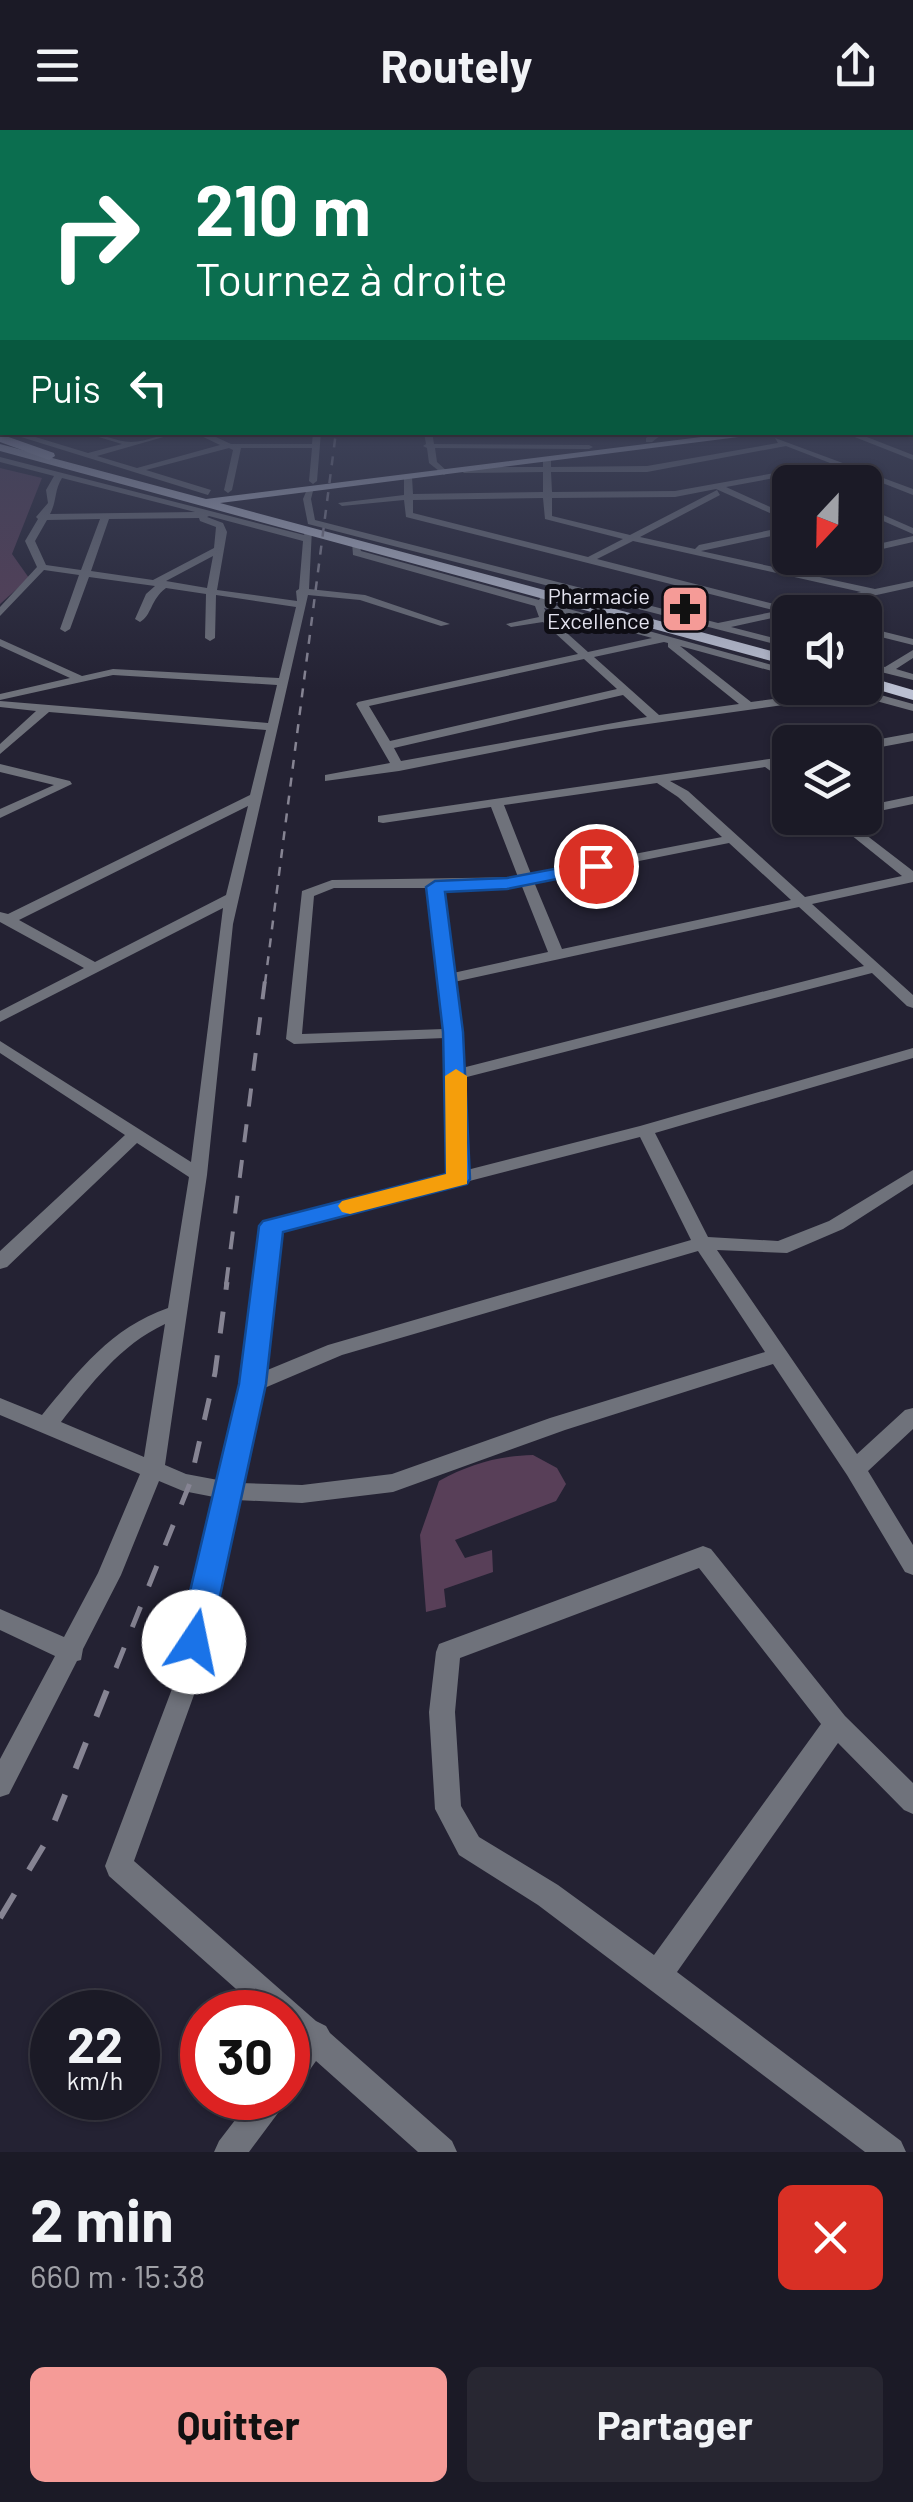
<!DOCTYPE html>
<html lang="fr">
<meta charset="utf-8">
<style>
:root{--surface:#1b1a26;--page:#282732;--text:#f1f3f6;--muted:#a0a1a7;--line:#393843;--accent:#f59b97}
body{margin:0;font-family:Barlow,sans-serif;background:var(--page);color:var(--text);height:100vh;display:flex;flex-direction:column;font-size:38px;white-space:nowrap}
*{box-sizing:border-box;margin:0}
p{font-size:32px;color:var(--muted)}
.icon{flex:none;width:55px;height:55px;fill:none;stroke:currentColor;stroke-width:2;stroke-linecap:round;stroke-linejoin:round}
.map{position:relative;height:2022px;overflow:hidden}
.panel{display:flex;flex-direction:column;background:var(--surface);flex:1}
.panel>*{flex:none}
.banner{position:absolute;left:0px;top:0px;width:915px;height:305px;box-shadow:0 2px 8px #0004,0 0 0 2px var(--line);background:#0b6e4f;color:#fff;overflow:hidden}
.needle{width:65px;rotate:202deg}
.buttons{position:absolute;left:772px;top:335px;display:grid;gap:20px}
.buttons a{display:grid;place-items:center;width:110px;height:110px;border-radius:15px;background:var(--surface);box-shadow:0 2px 8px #0004,0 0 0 2px var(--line);font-size:50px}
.speed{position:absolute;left:30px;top:1860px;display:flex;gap:20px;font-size:50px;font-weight:700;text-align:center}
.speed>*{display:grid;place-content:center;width:130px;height:130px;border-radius:50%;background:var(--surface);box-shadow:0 2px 8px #0004,0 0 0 2px var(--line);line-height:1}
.speed small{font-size:25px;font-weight:400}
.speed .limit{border:15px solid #d22;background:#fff;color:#111}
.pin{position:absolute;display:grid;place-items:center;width:85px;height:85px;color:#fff;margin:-42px;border:5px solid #fff;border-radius:50%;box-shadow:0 2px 10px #0007}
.me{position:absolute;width:110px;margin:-55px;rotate:11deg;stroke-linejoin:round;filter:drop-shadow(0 0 8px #0008)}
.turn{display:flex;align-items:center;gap:35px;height:210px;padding:0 30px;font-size:45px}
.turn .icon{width:130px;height:130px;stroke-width:2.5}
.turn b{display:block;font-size:70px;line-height:85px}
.then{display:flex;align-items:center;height:95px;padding:0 30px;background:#0003;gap:20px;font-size:38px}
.round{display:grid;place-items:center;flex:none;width:105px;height:105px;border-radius:15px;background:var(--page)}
.summary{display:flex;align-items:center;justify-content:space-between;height:170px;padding:0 30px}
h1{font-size:60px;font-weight:700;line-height:75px}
.cta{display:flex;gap:20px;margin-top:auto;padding:20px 30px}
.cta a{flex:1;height:115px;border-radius:15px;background:var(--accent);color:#111;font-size:40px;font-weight:700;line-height:115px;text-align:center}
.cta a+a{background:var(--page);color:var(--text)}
header{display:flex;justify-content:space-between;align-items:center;height:130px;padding:0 30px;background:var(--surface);font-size:45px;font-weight:700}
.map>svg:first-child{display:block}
</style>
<header><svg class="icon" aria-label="menu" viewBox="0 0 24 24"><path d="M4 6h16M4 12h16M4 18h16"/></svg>Routely<svg class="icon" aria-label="share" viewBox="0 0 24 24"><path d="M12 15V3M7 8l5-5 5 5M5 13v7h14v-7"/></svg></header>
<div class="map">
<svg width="913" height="2022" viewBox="0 0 913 2022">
<rect width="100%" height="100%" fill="#242233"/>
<path fill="#583f58" d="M0,338L42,348L12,424L29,448L0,474Z
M533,1325L557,1338L566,1354L556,1371L455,1410L465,1428L492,1420L493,1442L444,1459L446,1477L426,1482L420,1405L439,1351C470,1334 498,1326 533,1325Z"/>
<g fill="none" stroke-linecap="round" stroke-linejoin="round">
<path fill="#6f727b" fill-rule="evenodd" d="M0,279H2V284H0Z
M912,292H913V296H912Z
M5,302H19L88,323L122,314L82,302C99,302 116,312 131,312C148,312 164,302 181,302L97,326L137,338L220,315L193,302H205L231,314H312L313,302H321L317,351L313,354L309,351L312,318H241L232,360L228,363L224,360L233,320L229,318L146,340L211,360L208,365Z
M424,302H432L434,314L589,315L593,317L589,319L435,318L437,332L448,342L444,345L429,333L427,318L423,316L426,314Z
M655,302H665L652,312H646V308Z
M842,302H854L913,325V330Z
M775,308L913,359V365L839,336L726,357L790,386V392L716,359L675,367L552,368V386L630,405L717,360L720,365L640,407L695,419L699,415L790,396V402L701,421L783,439L826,428H840L792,441L875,459L913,451V457L731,497L790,512V518L308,394L303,369L308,357H314L311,369L315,390L718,493L777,481L406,387L404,370L342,376L338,373L404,365V347L408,344L412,347L413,364L543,362V342L464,343L460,340L464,337H543V330L547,328L551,330V337L647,336L778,313ZM786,316L830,333L675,361L552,362L551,342H647ZM543,368L545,389L623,409L588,427L413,383V370ZM633,411L861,462L790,478L597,429Z
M0,327L304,405L306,399H312L309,459L365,465L450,494L441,496L360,470L308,465L233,794L207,1045L165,1335L186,1344L218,1350L243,1254L264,1092L449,1044L445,908L294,914L286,909L302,761L332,750L518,747L491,677L383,693L378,692V686L790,626V634L778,635L790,645V655L765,637L670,651L688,661L805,767L902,746L830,688H844L913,741V752L812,774L913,865V878L907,876L872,843L463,948L467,1040L640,996L913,918V928L655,1003L708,1107L778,1111L829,1091L913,1040V1054L843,1099L787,1123L717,1120L857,1324L905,1280L913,1278V1299L868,1341L913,1415V1445L905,1442L847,1345L773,1234L565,1300L393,1362L302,1373L236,1370L220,1437L199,1551L134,1731L316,1891L326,1896L330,1903L452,2011L457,2022H418L316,1931L299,1955L288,1959V1920L294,1911L288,1905V1882H262L109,1746L105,1736L175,1551L196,1437L214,1367L183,1361L159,1351L121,1445L83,1519L81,1530L77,1531L9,1664L0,1667V1629L55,1526L0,1500V1479L64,1507L98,1443L140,1344L0,1285V1268L42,1285C79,1240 111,1198 168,1178L189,1047L137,1013L7,1137L0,1139V1121L125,1005L0,923V911L191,1032L223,778L0,892V881L84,838L0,792V782L8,784L250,665L266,600L49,582L0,624V614L36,581L0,577V571L268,593L277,555L113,545L0,570V564L70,548L0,516V509L82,546L113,539L279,548L296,477L216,465L215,508L210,511L205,508L206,464L166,458C150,470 152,485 140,492L135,489L146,464L155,456L89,447L70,499L65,502L60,499L79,445L44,440L0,486V477L37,437L25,411L38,389L36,387L48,373L46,360L54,346L0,332ZM62,348L195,382L50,384C57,371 54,361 62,348ZM209,386L303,411L299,459L296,461L297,471L217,460L227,402L223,393L207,387ZM199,388L200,391L216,397L214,418L153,450L91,441L109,389ZM100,389L81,440L46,435L35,411L47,390ZM213,426L207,458L166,451ZM657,653L678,667L722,707L531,744L504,675ZM248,676L226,765L95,832L19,790ZM729,713L791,770L562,819L534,752ZM521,754L548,822L453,843L442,758L507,757ZM334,758H428L444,899L302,904L314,766ZM799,777L864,836L462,938L454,852ZM640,1007L691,1110L328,1215L265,1241L280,1100ZM698,1121L765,1222L550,1288L392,1344L302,1355L240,1353L262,1259L342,1225ZM165,1194L144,1327L61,1292C91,1254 120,1215 165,1194Z
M865,377L913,398V404L865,383Z
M913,406V412L865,423V417Z
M352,412H358L361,421L539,470L542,465H550L547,473L790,540V546L680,516L751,572L884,554L888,555V559L870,562L913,574V581L854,565L605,600L399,641L325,651V645L390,633L356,574L358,572L578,524L543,492L511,497L506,494L539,487L535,476L353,425ZM544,478L652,508L588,522L549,487ZM664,512L668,513V517L739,574L659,585L594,527ZM584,529L617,559L390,611L369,576ZM623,565L647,587L401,631L394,618Z
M865,497L913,509V515L865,503Z
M913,520V528L896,539L913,544V550L865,538V532L885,537Z
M913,603V611L865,620L864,612Z
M0,634L70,651L72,654L0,688V679L54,655L0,642Z
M913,666V674L865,684V676Z
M703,1416L711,1419L845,1586L913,1653V1684L904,1680L838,1613L677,1842L901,2011L906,2022H865L538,1775L459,1725L435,1679L429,1582L436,1522L439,1514ZM699,1438L821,1594L654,1825L558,1755L479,1707L461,1676L455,1582L460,1528Z
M252,1968H285L281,1979L249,2022H214L219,2011Z"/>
<path fill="#bbc0d2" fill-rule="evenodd" d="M912,277H913V282H912Z
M741,302H778L220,373L790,526V536L0,321V314L206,369Z
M865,546L913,560V570L865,556Z"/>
<path fill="#cad0e4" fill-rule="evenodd" d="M0,304L54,323L55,326L49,330L0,312Z"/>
<path stroke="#868493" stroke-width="2.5" stroke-dasharray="9 9" stroke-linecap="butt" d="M265,853L336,302"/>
<path stroke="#868493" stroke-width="4" stroke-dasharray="18 18" stroke-linecap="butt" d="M226,1155L265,850"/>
<path stroke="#868493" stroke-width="5" stroke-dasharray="22 22" stroke-linecap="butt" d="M116,1538L190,1353L215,1243L227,1152"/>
<path stroke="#868493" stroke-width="6" stroke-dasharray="28 28" stroke-linecap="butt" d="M0,1788L47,1710L117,1535"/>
</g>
<linearGradient id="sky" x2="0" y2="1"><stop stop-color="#14131c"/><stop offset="0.49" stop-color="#3f445b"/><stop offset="1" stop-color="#3f445b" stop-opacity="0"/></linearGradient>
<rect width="913" height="560" fill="url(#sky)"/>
<path fill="#1a73e8" stroke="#114b97" stroke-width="2.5" d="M596,731L602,733V740L507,759L445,762L463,902L470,1049L467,1054L283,1102L266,1254L210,1512L205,1522L194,1526L183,1522L178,1512L239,1254L259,1096L263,1091L446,1044L443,902L426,757L435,751L507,748Z"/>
<path fill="#f59e0b" d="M456,939L467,946V1054L350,1084L342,1082L338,1076L342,1071L446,1044L445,946Z"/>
<defs>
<g id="pharmacy-square" transform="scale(2.5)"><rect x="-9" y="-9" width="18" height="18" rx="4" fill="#f59b97" stroke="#0e0d14"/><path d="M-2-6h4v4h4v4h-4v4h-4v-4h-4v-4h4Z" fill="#111"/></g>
</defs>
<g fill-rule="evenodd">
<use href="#pharmacy-square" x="685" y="479"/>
</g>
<g text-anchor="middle" stroke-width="10" stroke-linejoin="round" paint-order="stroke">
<g font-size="22" fill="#e3e2ee" stroke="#0e0d14" text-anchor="end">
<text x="650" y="474">Pharmacie<tspan x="650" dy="25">Excellence</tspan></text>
</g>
</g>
</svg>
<div class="buttons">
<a><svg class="needle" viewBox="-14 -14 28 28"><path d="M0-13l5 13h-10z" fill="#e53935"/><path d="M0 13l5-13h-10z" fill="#a0a1a7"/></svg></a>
<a><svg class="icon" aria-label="sound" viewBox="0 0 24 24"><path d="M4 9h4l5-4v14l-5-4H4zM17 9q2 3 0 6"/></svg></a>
<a><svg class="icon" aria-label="layers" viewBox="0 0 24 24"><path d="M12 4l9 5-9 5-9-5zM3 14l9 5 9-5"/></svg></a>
</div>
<div class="speed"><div>22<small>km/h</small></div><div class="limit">30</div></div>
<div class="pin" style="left:596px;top:736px;background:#d93025"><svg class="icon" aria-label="arrive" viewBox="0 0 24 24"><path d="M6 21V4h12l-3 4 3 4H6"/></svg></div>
<svg class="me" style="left:194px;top:1512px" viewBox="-20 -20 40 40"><circle r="19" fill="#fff"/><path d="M0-13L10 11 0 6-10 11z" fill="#1a73e8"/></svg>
<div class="banner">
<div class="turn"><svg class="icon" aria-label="right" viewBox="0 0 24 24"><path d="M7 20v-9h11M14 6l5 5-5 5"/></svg><div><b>210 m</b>Tournez à droite</div></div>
<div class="then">Puis<svg class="icon" aria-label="left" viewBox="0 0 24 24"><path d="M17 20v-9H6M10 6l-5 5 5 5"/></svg></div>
</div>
</div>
<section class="panel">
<div class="summary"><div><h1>2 min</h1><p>660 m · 15:38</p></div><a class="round" style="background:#d93025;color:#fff"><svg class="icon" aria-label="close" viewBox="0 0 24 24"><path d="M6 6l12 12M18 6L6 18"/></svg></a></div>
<div class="cta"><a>Quitter</a><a>Partager</a></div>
</section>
